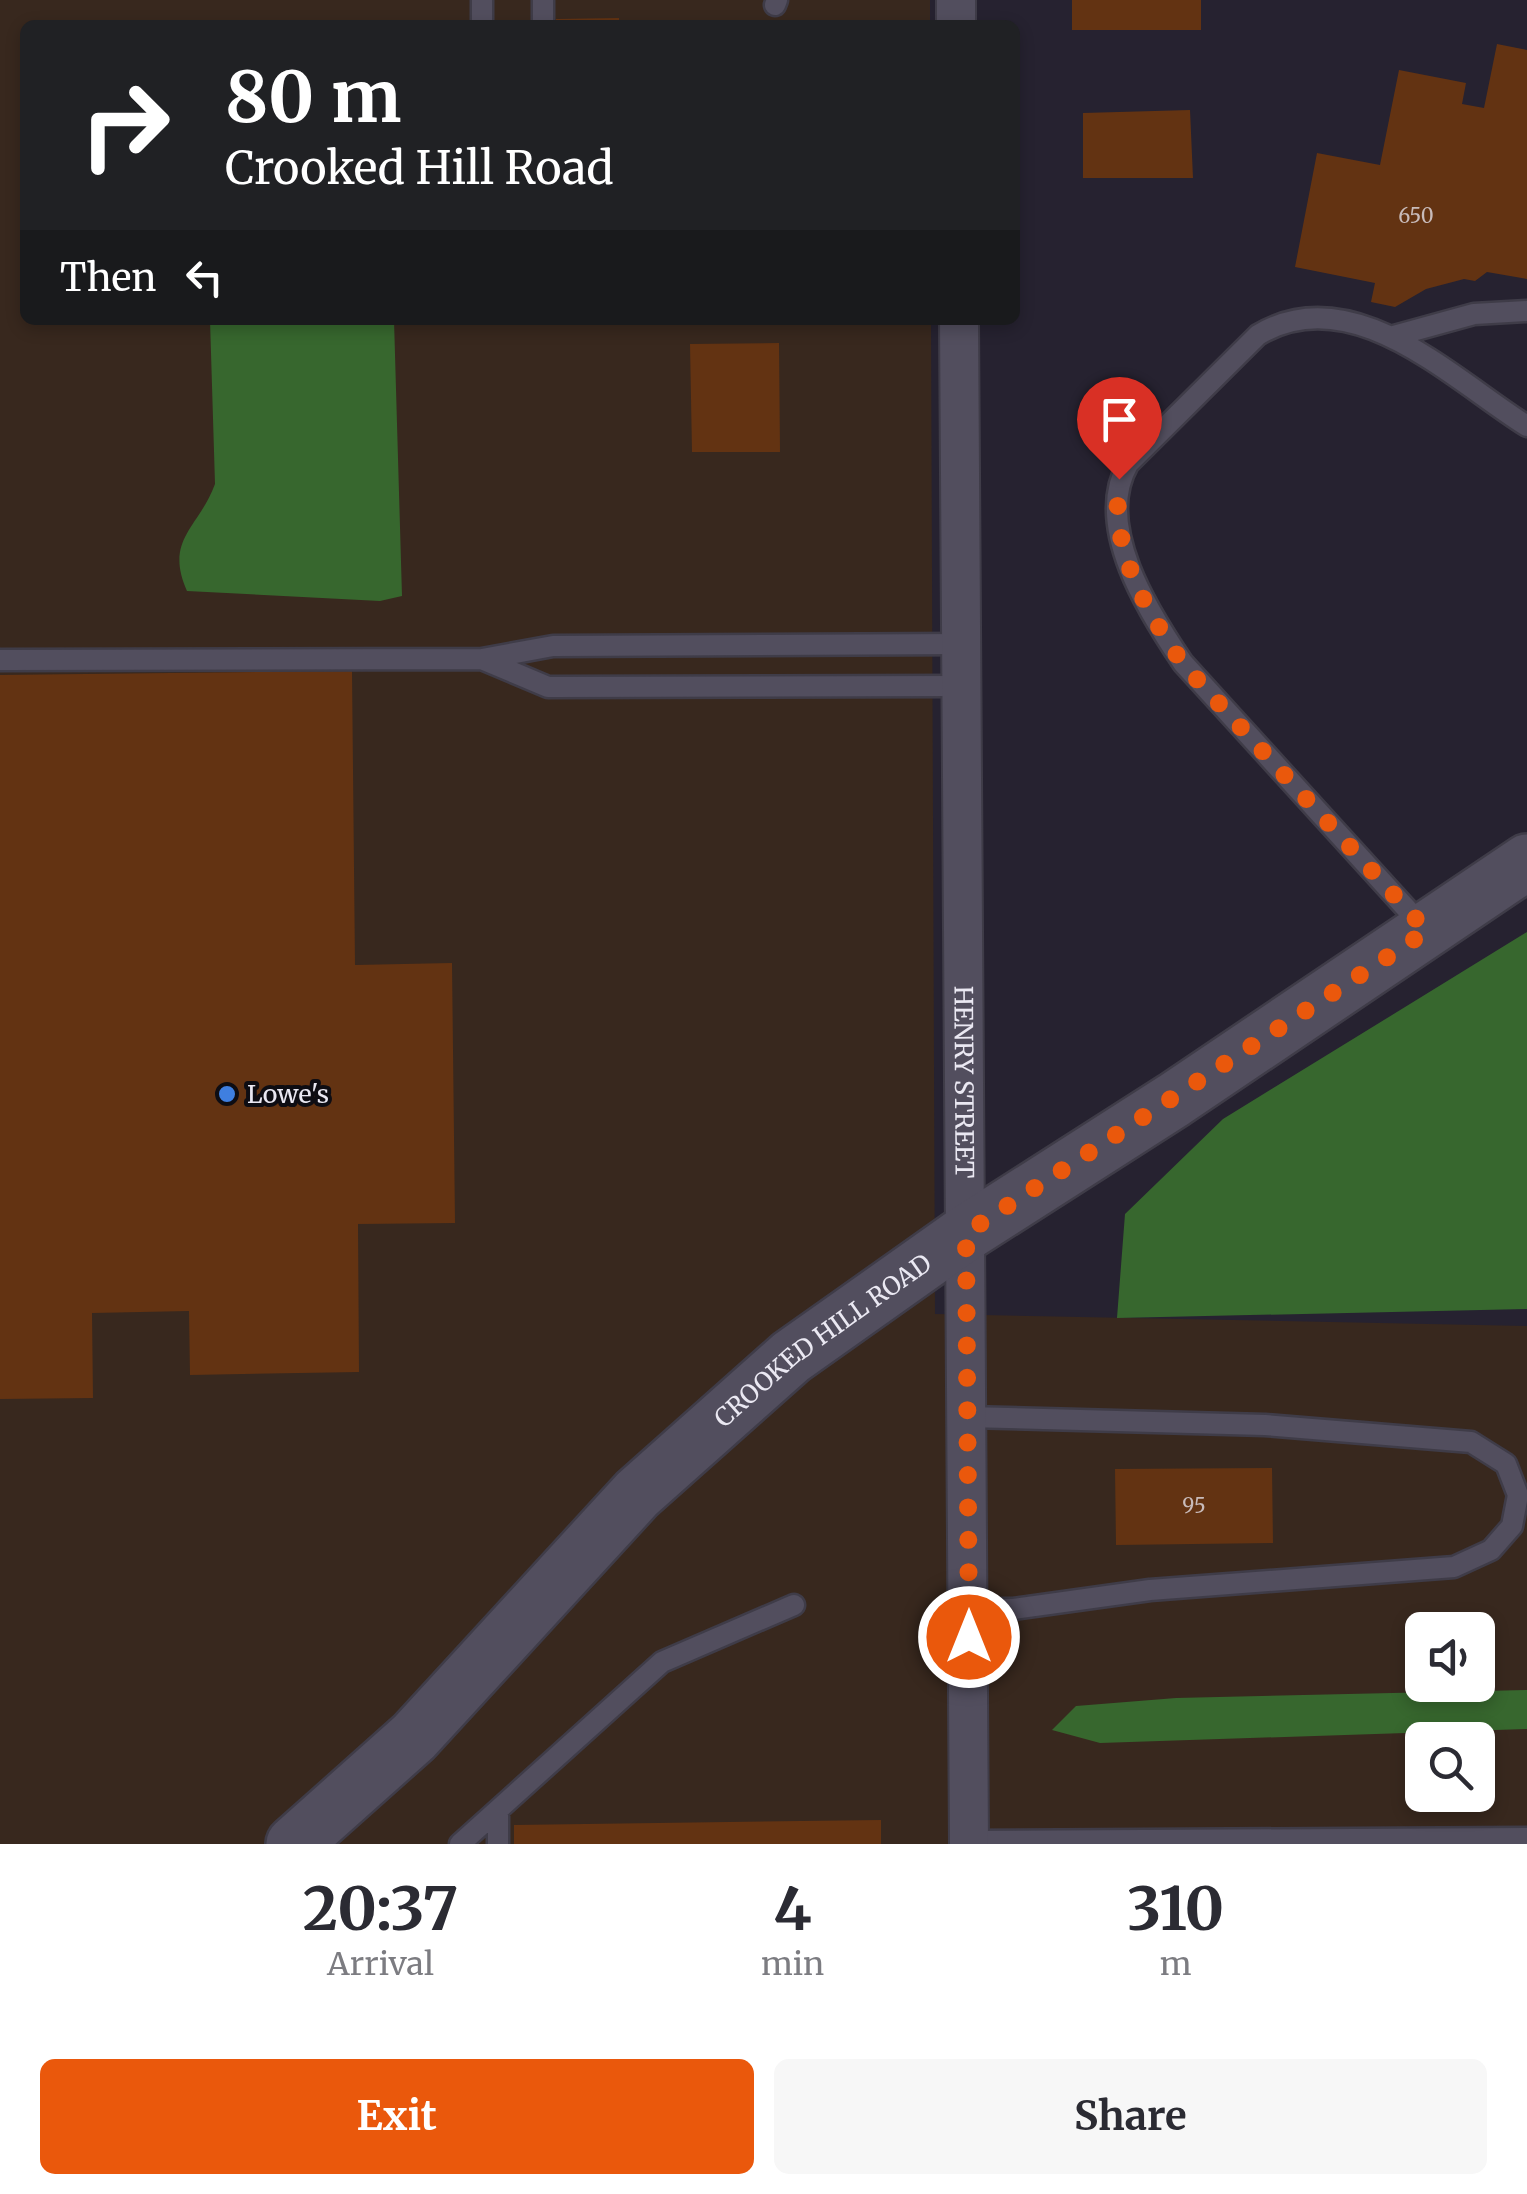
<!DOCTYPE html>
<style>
:root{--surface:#fff;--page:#f7f7f7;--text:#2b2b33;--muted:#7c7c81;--accent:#ea580c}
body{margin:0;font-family:Merriweather,serif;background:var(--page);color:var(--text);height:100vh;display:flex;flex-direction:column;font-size:38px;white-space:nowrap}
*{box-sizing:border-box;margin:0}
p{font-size:32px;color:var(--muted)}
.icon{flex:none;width:55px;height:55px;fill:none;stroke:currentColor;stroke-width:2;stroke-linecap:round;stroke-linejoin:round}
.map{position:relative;height:1844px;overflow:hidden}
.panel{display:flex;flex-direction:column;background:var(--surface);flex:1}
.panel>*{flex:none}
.hud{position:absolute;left:20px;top:20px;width:1000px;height:305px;border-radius:15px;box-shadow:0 5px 15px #0003;background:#202124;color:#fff;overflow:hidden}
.fabs{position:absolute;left:1405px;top:1612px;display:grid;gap:20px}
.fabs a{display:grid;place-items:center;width:90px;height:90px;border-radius:15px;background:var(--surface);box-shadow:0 5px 15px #0003;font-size:50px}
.pin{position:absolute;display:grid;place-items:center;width:85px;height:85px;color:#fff;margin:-102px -42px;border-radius:50% 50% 50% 0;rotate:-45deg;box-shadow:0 0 10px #0007}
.pin .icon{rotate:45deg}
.me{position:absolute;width:110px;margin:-55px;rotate:0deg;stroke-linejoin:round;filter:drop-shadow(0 0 8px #0008)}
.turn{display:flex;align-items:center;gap:35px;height:210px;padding:0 40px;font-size:45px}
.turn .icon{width:130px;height:130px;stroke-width:2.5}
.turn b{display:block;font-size:70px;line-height:85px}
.then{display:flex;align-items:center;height:95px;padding:0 40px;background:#0003;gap:20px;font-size:38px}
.eta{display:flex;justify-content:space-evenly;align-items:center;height:170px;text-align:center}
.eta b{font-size:60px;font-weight:700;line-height:70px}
.action{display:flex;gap:20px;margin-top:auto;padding:20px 40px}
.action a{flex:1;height:115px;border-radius:15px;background:var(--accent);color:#fff;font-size:40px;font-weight:700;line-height:115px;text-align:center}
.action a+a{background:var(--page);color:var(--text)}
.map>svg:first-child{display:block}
</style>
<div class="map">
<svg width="1527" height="1844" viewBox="0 0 1527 1844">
<rect width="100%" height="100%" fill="#262230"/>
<path fill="#38281e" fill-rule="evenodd" d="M0,0H930V25H25V320H931L935,1314L1527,1326V1844H0ZM1422,1630H1478V1685H1422ZM1422,1740H1478V1795H1422Z"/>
<path fill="#37672e" d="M210,320H394L402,596L380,601L187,591C164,539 199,528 215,484Z
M1527,932V1309L1117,1318L1125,1214L1223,1119Z
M1527,1690V1729L1100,1743L1052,1730L1076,1706L1176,1698Z"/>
<path fill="#633312" d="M1072,0H1201V30H1072Z
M619,18V25H556V19Z
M1497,44L1527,50V279L1487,272L1475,281L1464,279L1426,289L1395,307L1371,302L1375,283L1295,267L1317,153L1380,165L1399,70L1466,83L1462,104L1484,108Z
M1190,110L1193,178H1083V113Z
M779,343L780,452H692L690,344Z
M352,671L355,965L452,963L455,1223L358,1224L359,1372L190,1375L189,1311L92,1313L93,1398L0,1399V675Z
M1272,1468L1273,1543L1116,1545L1115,1469Z
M881,1820V1844H514V1825Z"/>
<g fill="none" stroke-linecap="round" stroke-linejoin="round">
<g stroke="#3f3c48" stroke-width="25">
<path id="service" d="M482,0V25
M775,5L777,0
M543,25V0
M1394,336L1474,314L1527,311
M0,660L482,659L553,646L961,644
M484,660L548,687L961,686
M1425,929L1183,663C1149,613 1093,526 1128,464L1258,335C1352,278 1452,379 1527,426
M968,1417L1265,1425L1471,1442L1506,1464L1518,1495L1512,1526L1491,1550L1454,1567L1150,1590L1014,1609H969
M969,1841L1527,1838
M460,1844L662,1662L794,1605
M498,1844V1810"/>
</g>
<g stroke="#3f3c48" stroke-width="42">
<g id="minor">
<path d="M956,0V25"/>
<path id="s1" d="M959,320L969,1844"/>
</g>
</g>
<g stroke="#3f3c48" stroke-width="60">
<g id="secondary">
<path id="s2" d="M294,1844L414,1737L637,1494L791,1357L966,1233L1174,1100L1527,862"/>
</g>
</g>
<use href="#service" stroke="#524e5e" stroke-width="20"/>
<use href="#minor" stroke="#524e5e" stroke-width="38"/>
<use href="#secondary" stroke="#524e5e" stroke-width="55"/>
</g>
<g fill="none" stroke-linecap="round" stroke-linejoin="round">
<path stroke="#ea580c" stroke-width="18" stroke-dasharray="0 32.4" d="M969,1637L966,1233L1427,931L1183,664C1145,608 1110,550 1119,479"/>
</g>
<circle fill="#3f7fe0" stroke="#0e0d13" stroke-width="4" cx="227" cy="1094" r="10"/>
<g text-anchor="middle" stroke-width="8" stroke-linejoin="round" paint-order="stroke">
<g font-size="20" fill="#c8bbba">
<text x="1416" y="223">650</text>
<text x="1194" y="1513">95</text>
</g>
<g font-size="25" fill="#eae8f2" stroke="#0e0d13">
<text dy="9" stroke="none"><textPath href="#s1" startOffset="762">HENRY STREET</textPath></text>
<text dy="9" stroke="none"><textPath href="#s2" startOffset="732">CROOKED HILL ROAD</textPath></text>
</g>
<g font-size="25" fill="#eae8f2" stroke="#0e0d13" text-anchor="start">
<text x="247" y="1103">Lowe's</text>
</g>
</g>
</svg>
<div class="fabs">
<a><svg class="icon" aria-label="sound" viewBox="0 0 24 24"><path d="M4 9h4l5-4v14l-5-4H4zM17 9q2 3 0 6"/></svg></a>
<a><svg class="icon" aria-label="search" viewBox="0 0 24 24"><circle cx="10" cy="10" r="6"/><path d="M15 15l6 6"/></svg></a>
</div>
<div class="pin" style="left:1119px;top:479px;background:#d93025"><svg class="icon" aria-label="arrive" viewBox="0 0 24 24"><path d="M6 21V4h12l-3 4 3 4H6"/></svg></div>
<svg class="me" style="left:969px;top:1637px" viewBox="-20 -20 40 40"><circle r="17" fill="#ea580c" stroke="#fff" stroke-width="3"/><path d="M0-11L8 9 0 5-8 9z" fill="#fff"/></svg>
<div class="hud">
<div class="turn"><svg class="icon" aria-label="right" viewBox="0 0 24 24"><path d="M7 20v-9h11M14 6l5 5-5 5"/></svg><div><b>80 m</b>Crooked Hill Road</div></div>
<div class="then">Then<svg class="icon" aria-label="left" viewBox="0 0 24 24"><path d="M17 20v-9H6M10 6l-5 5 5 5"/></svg></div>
</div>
</div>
<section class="panel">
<div class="eta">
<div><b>20:37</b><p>Arrival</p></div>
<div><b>4</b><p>min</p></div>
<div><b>310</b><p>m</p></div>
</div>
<div class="action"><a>Exit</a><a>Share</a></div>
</section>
